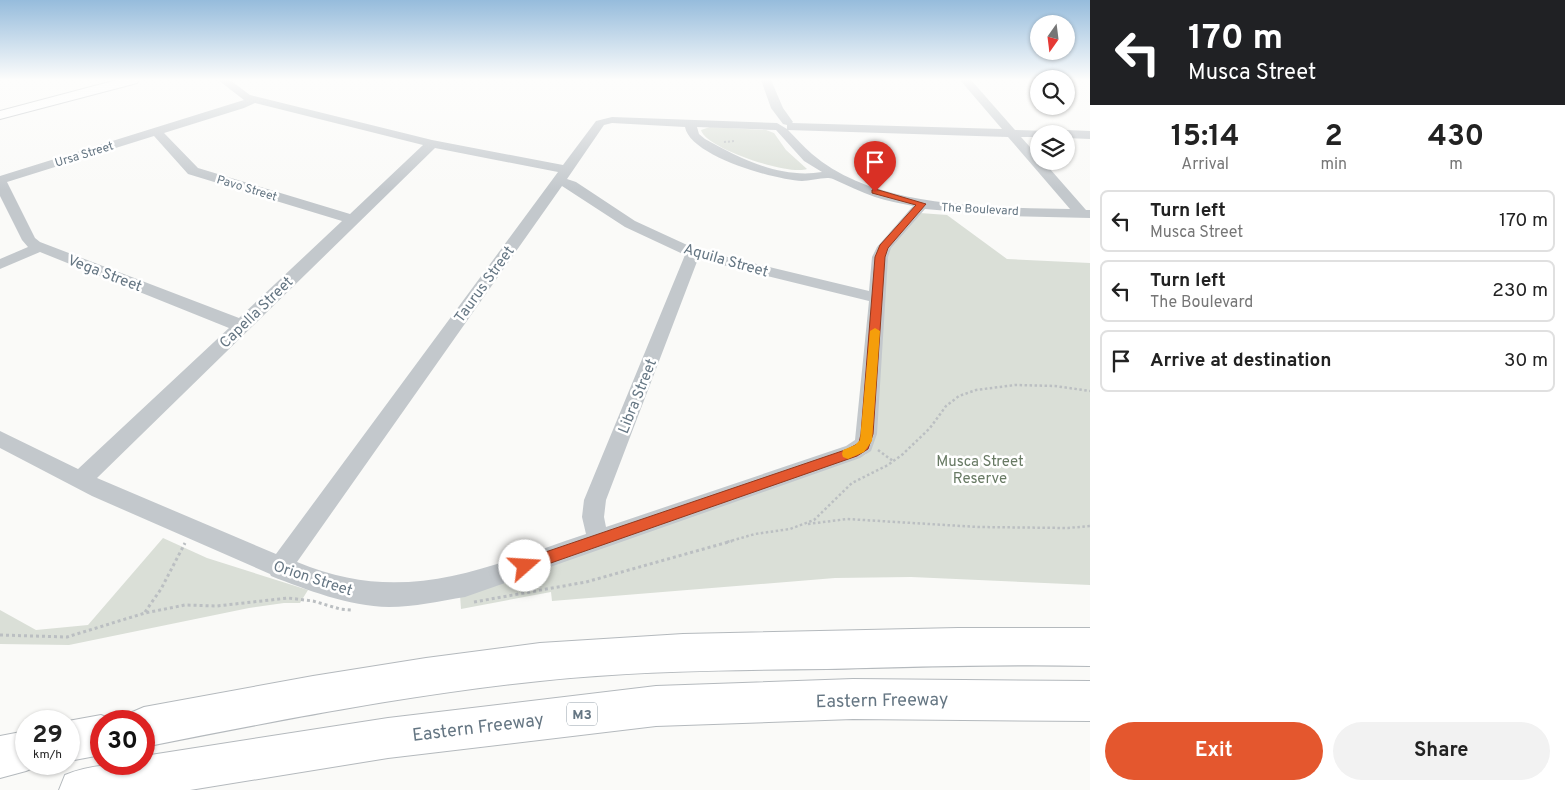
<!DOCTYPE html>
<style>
:root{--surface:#fff;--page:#f2f2f2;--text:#222;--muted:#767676;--line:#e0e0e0;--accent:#e4572e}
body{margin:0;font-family:Overpass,sans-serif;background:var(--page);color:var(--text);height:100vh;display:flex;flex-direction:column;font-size:19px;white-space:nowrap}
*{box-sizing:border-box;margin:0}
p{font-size:16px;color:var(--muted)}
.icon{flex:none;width:28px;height:28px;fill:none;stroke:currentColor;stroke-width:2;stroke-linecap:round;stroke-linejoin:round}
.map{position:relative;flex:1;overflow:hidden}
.details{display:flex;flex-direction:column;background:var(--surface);width:475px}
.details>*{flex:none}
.guide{background:#202124;color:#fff;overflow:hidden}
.needle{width:32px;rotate:194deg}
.tools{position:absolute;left:1030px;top:15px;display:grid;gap:10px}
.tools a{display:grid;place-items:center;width:45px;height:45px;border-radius:50%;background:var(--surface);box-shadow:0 1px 4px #0004;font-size:25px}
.speed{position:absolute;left:15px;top:710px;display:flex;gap:10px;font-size:25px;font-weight:700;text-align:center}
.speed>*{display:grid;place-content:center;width:65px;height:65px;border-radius:50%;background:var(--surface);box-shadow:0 1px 4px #0004;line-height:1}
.speed small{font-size:12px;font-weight:400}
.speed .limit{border:8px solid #d22;background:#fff;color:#111}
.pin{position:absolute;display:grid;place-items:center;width:42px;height:42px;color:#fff;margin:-51px -21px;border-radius:50% 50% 50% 0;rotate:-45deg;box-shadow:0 0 5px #0007}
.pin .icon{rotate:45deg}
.me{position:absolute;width:55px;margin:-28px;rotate:71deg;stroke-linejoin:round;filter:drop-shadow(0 0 4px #0008)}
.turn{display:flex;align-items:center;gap:18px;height:105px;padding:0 15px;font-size:22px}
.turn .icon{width:65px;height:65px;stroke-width:2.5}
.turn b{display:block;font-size:35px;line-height:42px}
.eta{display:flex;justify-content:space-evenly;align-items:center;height:85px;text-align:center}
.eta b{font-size:30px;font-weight:700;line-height:35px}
.action{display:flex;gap:10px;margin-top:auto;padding:10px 15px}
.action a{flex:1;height:58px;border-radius:30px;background:var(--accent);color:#fff;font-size:20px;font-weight:700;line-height:58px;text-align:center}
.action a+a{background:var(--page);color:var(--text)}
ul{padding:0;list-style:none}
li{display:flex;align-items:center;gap:15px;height:62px;margin:0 10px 8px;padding:0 5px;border:2px solid var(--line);border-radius:8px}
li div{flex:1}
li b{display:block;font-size:19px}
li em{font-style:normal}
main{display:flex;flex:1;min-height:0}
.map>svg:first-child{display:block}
</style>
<main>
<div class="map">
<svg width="1090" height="790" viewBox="0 0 1090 790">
<rect width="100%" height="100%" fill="#fafaf8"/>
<path fill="#dadfd7" d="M710,127L766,130L774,133L786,150L807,169C789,176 705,148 701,130Z
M920,213L947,215L1007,259L1090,263V585L911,577L835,578L552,601L551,592L461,609L460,595L865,455L870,450L887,259L889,249Z
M163,538L207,558L308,590L300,603H284L249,608L69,645L0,644V610L36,630L88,625Z"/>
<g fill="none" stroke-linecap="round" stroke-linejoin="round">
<g stroke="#b5babe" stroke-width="2">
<path id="major" d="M117,80H139L137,83L0,119V111Z"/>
</g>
<g stroke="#b4b9bd" stroke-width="2">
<path id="highway" d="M958,628H1090V666C1002,664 915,667 827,669C731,670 636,671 540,681C407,695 275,721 144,747V721H126L130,713L144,707L313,676L426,658L540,643L683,634Z
M853,679L1090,681V721L853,719L656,726L388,758L190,790H59L65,775C91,764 116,764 144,764V756L388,718L656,686Z
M101,715L115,721H101V755L69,761L68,721Z
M26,731V764H41L40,765L26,771L0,778V736Z"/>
</g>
<path stroke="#bbbfc2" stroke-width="2" stroke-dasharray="2 2" stroke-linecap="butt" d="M724,142L735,141"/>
<path stroke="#bbbfc2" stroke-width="2.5" stroke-dasharray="2.5 2.5" stroke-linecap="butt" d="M878,450L893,461
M808,524L847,519L978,527L1068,528L1090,526
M727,542L755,534L790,529L814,520L852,483L888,465L903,454L930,428L946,406L959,396L976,390L1015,385L1055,386L1090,391"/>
<path stroke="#bbbfc2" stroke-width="3" stroke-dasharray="3 3" stroke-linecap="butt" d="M474,602L586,582L732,541
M145,612L161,589L185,543
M0,635L67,637L145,613L185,605L217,606L288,598L313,601L340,609L352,610"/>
<path fill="#c3c8cc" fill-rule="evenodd" d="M218,80H230L250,95L432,140L563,165L596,121L612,117L777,123L787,129V125L783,124L771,108L761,80H771L783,108L793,122L792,123L1002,129L960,80H971L1015,130L1050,131L1052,134H1039V137H1021L1039,157V161H1043L1086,210H1090V218L1008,216L925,209L891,248L888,257L877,434L871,451L860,458L465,597C440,601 414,607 389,607C348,606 307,590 271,576L270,574L92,496L0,448V431L78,469L229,328L40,252L0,269V259L28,247L22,240L0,196V176L244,100ZM255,103L423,145L350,214L198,168L164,133L244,108ZM612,123L685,127C690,156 775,180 802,181C811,181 826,176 833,179C847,185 861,192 875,197C887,201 900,203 913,206L877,247L872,257L869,291L698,250L635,221L576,182L567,179L604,125ZM697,127L776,130L804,161L822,172C780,179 739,158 705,139L699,134ZM788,130L1008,137L1070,209C992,207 875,209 812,154C804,147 796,138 788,130ZM154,136L188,174L342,221L239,318L40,242L35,238L7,182ZM435,148L558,172L276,554L97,478ZM562,186L625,227L685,255L584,500L582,517L586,534C484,568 404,607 297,562ZM698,259L869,301L855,440L846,446L606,527L604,517L606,500Z
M1066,130L1090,131V139L1066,138V134H1060Z"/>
<use href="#major" fill="#fff" fill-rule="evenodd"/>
<use href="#highway" fill="#fff" fill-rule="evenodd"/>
</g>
<linearGradient id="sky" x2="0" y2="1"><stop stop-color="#96bcdc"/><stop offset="0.42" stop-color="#fdfdfc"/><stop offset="1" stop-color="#fdfdfc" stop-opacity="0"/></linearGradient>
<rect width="1090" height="190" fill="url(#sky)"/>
<path fill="#e4572e" stroke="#94391e" d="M875,189L926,204L888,248L885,257L873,434L868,449L857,456L525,572L520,570L518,566L520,561L525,559L848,449L859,443L861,434L875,257L880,245L916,205L872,193V190Z"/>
<path fill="#f59e0b" d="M875,328L880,331L872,441L864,452L848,459L843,457L842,454L843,450L855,445L860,440L870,331Z"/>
<g text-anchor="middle" stroke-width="5" stroke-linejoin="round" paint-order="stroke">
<g font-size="12" fill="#657683" stroke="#fff">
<text transform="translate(84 154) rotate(-17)" y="4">Ursa Street</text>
<text transform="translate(247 188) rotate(17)" y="4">Pavo Street</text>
<text transform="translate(980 209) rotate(3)" y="4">The Boulevard</text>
</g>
<rect fill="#fff" stroke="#939fa8" stroke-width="1" x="567" y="702.5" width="30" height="23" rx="4"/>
<g font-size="14" font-weight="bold" fill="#657683">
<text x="582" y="719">M3</text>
</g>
<g font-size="15" fill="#657683" stroke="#fff">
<text transform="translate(726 260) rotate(16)" y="5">Aquila Street</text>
<text transform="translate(105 273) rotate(21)" y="5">Vega Street</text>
<text transform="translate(484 284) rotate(-54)" y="5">Taurus Street</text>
<text transform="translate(256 312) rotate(-44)" y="5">Capella Street</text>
<text transform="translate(637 396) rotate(-68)" y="5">Libra Street</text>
<text transform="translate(313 578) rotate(18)" y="5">Orion Street</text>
</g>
<g font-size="15" fill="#687a64" stroke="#fff">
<text x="980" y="466">Musca Street<tspan x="980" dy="17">Reserve</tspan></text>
</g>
<g font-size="18" fill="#657683" stroke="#fff">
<text transform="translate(882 700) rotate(-1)" y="6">Eastern Freeway</text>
<text transform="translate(478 727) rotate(-7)" y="6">Eastern Freeway</text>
</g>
</g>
</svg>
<div class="tools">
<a><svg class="needle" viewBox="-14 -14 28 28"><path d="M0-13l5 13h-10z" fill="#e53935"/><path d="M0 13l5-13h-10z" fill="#767676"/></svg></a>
<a><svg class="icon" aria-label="search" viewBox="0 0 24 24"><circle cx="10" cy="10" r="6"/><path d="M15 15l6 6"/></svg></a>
<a><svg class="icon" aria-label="layers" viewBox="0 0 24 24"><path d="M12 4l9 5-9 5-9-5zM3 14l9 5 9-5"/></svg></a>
</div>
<div class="speed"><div>29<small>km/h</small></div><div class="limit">30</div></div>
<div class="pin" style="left:875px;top:192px;background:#d93025"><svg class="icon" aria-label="arrive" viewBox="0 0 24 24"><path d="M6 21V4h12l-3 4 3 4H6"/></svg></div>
<svg class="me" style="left:525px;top:566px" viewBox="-20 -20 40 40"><circle r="19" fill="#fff"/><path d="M0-13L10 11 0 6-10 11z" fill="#e4572e"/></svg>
</div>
<section class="details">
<div class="guide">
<div class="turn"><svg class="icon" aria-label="left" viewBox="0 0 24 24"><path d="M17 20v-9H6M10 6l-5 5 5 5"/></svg><div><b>170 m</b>Musca Street</div></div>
</div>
<div class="eta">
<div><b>15:14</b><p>Arrival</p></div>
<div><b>2</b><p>min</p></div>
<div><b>430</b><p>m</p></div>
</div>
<ul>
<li><svg class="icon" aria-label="left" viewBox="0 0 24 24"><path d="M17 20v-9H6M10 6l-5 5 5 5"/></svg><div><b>Turn left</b><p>Musca Street</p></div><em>170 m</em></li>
<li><svg class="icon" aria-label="left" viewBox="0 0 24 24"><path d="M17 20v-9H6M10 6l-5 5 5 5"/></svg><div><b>Turn left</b><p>The Boulevard</p></div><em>230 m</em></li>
<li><svg class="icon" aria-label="arrive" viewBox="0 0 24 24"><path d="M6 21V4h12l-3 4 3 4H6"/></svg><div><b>Arrive at destination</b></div><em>30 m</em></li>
</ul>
<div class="action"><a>Exit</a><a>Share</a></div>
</section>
</main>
